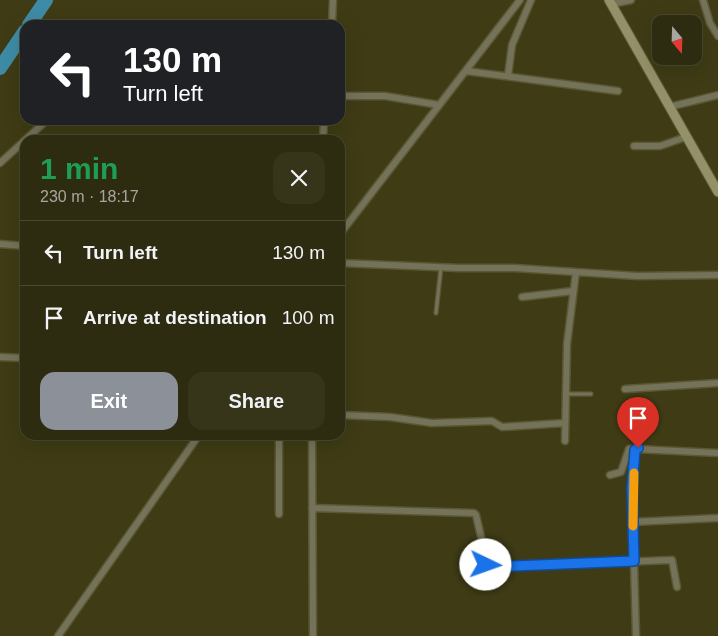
<!DOCTYPE html>
<meta charset="utf-8">
<style>
:root{--surface:#2e2c10;--page:#363419;--text:#f1f3f6;--muted:#a7a79f;--line:#494830;--accent:#8c9099}
body{margin:0;font-family:Helvetica,sans-serif;background:var(--page);color:var(--text);height:100vh;display:flex;flex-direction:column;font-size:19px;white-space:nowrap}
*{box-sizing:border-box;margin:0}
p{font-size:16px;color:var(--muted)}
.icon{flex:none;width:28px;height:28px;fill:none;stroke:currentColor;stroke-width:2;stroke-linecap:round;stroke-linejoin:round}
.map{position:relative;flex:1;overflow:hidden}
.details{position:absolute;left:20px;top:135px;width:325px;height:305px;display:flex;flex-direction:column;background:var(--surface);border-radius:15px;box-shadow:0 5px 20px #0002,0 0 0 1px var(--line)}
.details>*{flex:none}
.banner{position:absolute;left:20px;top:20px;width:325px;height:105px;border-radius:15px;box-shadow:0 5px 20px #0002,0 0 0 1px var(--line);background:#202124;color:#fff;overflow:hidden}
.needle{width:32px;rotate:161deg}
.buttons{position:absolute;left:652px;top:15px;display:grid;gap:10px}
.buttons a{display:grid;place-items:center;width:50px;height:50px;border-radius:10px;background:var(--surface);box-shadow:0 5px 20px #0002,0 0 0 1px var(--line);font-size:25px}
.pin{position:absolute;display:grid;place-items:center;width:42px;height:42px;color:#fff;margin:-51px -21px;border-radius:50% 50% 50% 0;rotate:-45deg;box-shadow:0 0 5px #0007}
.pin .icon{rotate:45deg}
.me{position:absolute;width:55px;margin:-28px;rotate:93deg;stroke-linejoin:round;filter:drop-shadow(0 0 4px #0008)}
.turn{display:flex;align-items:center;gap:18px;height:105px;padding:0 20px;font-size:22px}
.turn .icon{width:65px;height:65px;stroke-width:2.5}
.turn b{display:block;font-size:35px;line-height:42px}
.round{display:grid;place-items:center;flex:none;width:52px;height:52px;border-radius:15px;background:var(--page)}
.headline{display:flex;align-items:center;justify-content:space-between;height:85px;padding:0 20px}
h1{font-size:30px;font-weight:800;line-height:38px;color:#1e9e55}
.action{display:flex;gap:10px;margin-top:auto;padding:10px 20px}
.action a{flex:1;height:58px;border-radius:15px;background:var(--accent);color:#fff;font-size:20px;font-weight:800;line-height:58px;text-align:center}
.action a+a{background:var(--page);color:var(--text)}
ul{padding:0;list-style:none}
li{display:flex;align-items:center;gap:15px;height:65px;padding:0 20px;border-top:1px solid var(--line)}
li div{flex:1}
li b{display:block;font-size:19px}
li em{font-style:normal}
.map>svg:first-child{display:block}
</style>
<div class="map">
<svg width="718" height="636" viewBox="0 0 718 636">
<rect width="100%" height="100%" fill="#3e3b15"/>
<g fill="none" stroke-linecap="round" stroke-linejoin="round">
<path stroke="#3e8ba6" stroke-width="14" d="M29,25L46,0
M0,68L25,31"/>
<g stroke="#5a5734" stroke-width="5.5">
<path id="lane" d="M436,313L441,267
M565,394H591"/>
</g>
<g stroke="#5a5734" stroke-width="9">
<path id="street" d="M703,0L710,23L718,36
M612,4L631,0
M332,25L333,0
M466,71L618,91
M508,76L512,45L531,0
M340,96H385L439,105
M669,107L718,95
M323,140L324,120
M634,146H660L686,137
M0,163L47,120
M340,234L520,0
M0,244L25,246
M340,263L459,268H515L637,276L718,275
M522,297L573,291
M0,357L25,358
M625,389L718,383
M340,415L390,417L432,423L492,421L502,427L565,423
M312,435L313,636
M565,441L567,344L576,272
M610,475L621,472L629,449H636
M312,508L474,513L476,515L488,567L672,560L677,587
M279,514V435
M633,522L718,518
M58,636L199,435
M636,636L632,488L636,449L718,453"/>
</g>
<g stroke="#5a5734" stroke-width="11">
<path id="secondary" d="M609,0L718,192"/>
</g>
<use href="#lane" stroke="#747258" stroke-width="3"/>
<use href="#street" stroke="#747258" stroke-width="6"/>
<use href="#secondary" stroke="#949067" stroke-width="9"/>
</g>
<g fill="none" stroke-linecap="round" stroke-linejoin="round">
<g stroke="#114b97" stroke-width="12">
<path id="route" d="M486,565L490,567L634,561L632,488L635,450L638,448"/>
</g>
<use href="#route" stroke="#1a73e8" stroke-width="9"/>
<path stroke="#f59e0b" stroke-width="9" d="M633,526L634,473"/>
</g>
</svg>
<div class="buttons">
<a><svg class="needle" viewBox="-14 -14 28 28"><path d="M0-13l5 13h-10z" fill="#e53935"/><path d="M0 13l5-13h-10z" fill="#a7a79f"/></svg></a>
</div>
<div class="pin" style="left:638px;top:448px;background:#d93025"><svg class="icon" aria-label="arrive" viewBox="0 0 24 24"><path d="M6 21V4h12l-3 4 3 4H6"/></svg></div>
<svg class="me" style="left:486px;top:565px" viewBox="-20 -20 40 40"><circle r="19" fill="#fff"/><path d="M0-13L10 11 0 6-10 11z" fill="#1a73e8"/></svg>
<div class="banner">
<div class="turn"><svg class="icon" aria-label="left" viewBox="0 0 24 24"><path d="M17 20v-9H6M10 6l-5 5 5 5"/></svg><div><b>130 m</b>Turn left</div></div>
</div>
<section class="details">
<div class="headline"><div><h1>1 min</h1><p>230 m · 18:17</p></div><a class="round"><svg class="icon" aria-label="close" viewBox="0 0 24 24"><path d="M6 6l12 12M18 6L6 18"/></svg></a></div>
<ul>
<li><svg class="icon" aria-label="left" viewBox="0 0 24 24"><path d="M17 20v-9H6M10 6l-5 5 5 5"/></svg><div><b>Turn left</b></div><em>130 m</em></li>
<li><svg class="icon" aria-label="arrive" viewBox="0 0 24 24"><path d="M6 21V4h12l-3 4 3 4H6"/></svg><div><b>Arrive at destination</b></div><em>100 m</em></li>
</ul>
<div class="action"><a>Exit</a><a>Share</a></div>
</section>
</div>
